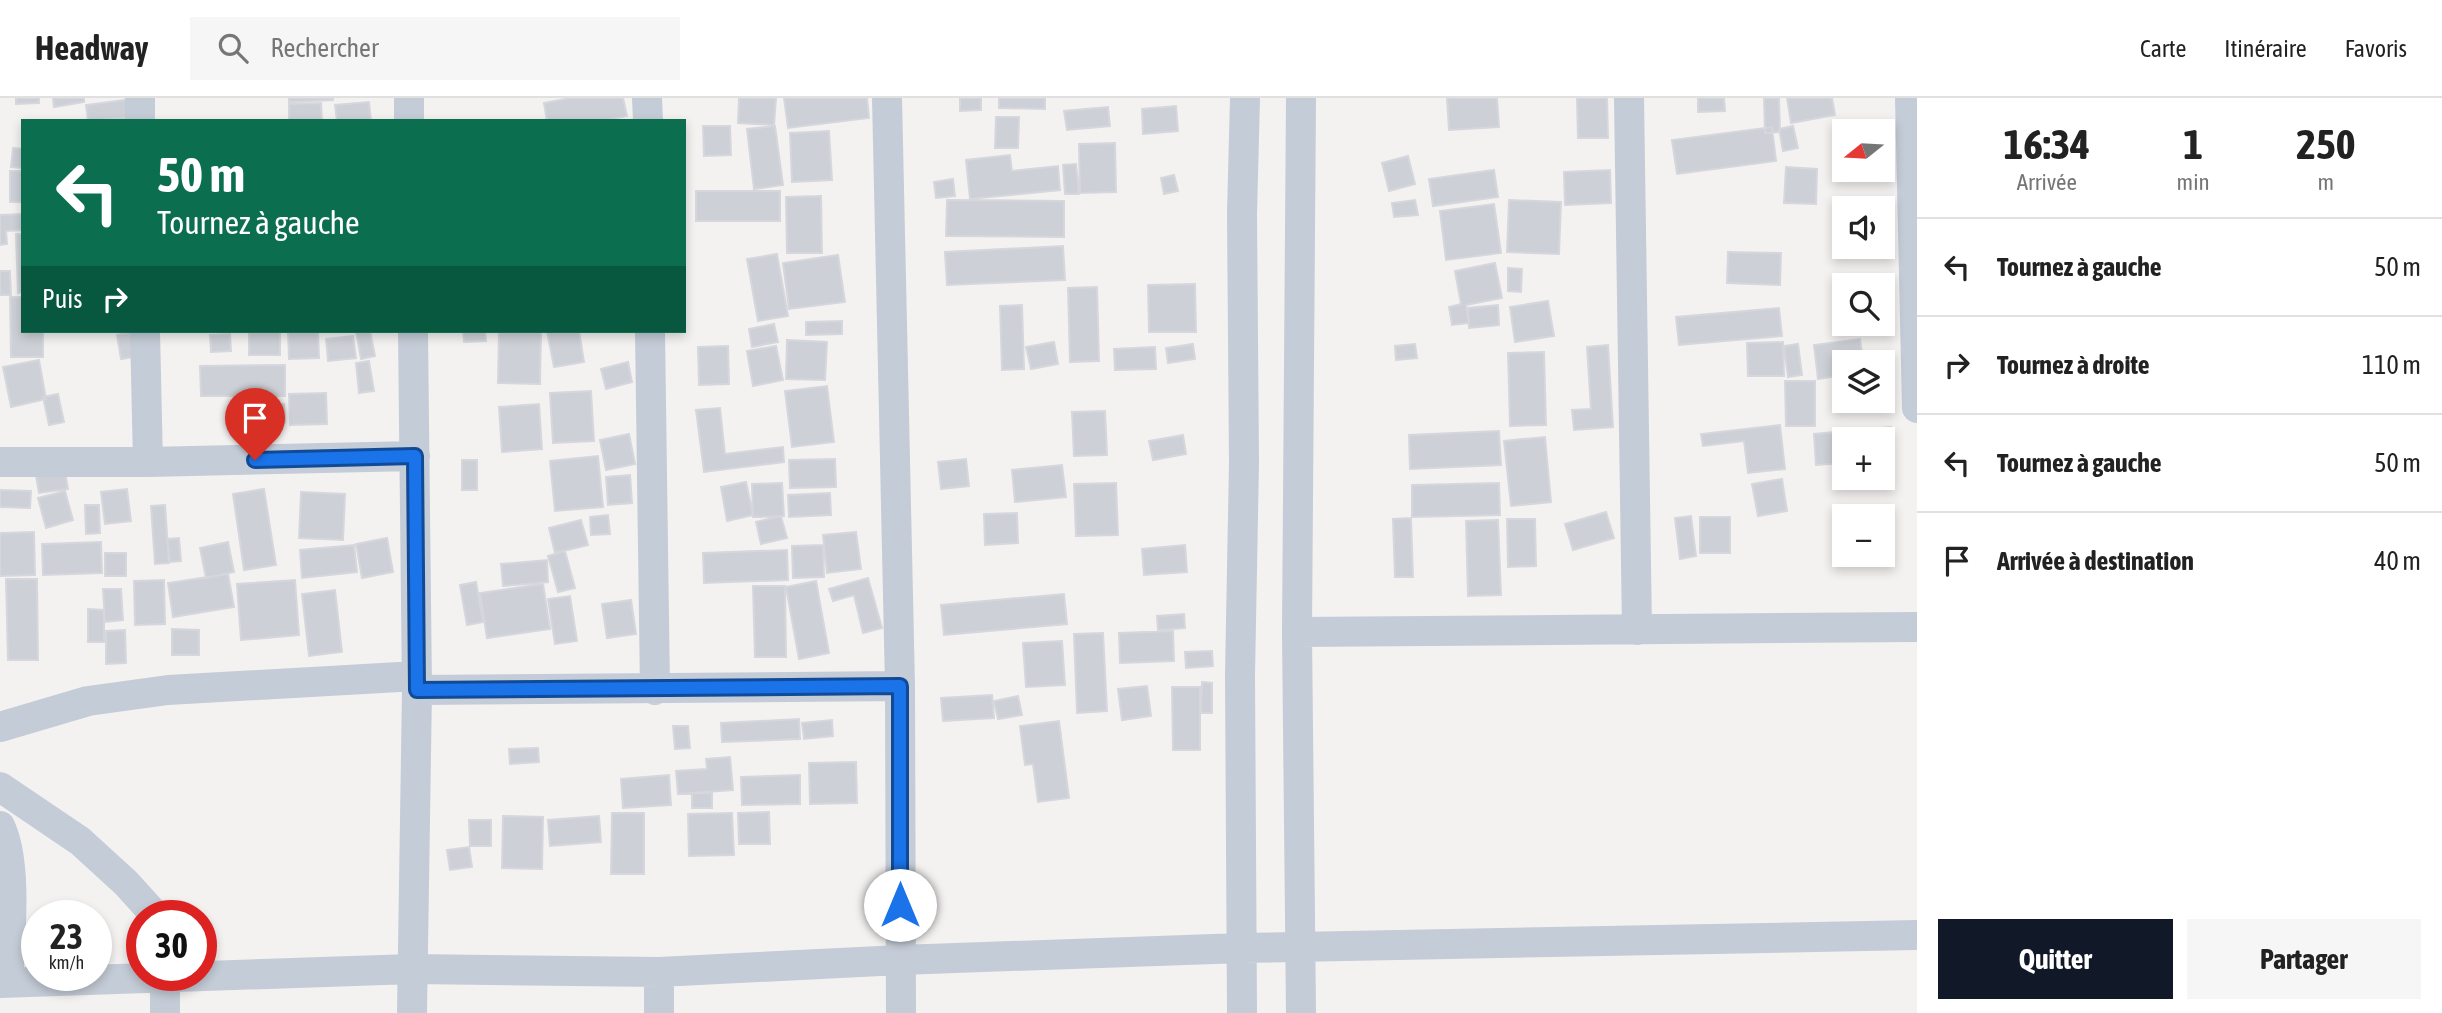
<!DOCTYPE html>
<html lang="fr">
<meta charset="utf-8">
<style>
:root{--surface:#fff;--page:#f6f6f6;--text:#222;--muted:#767676;--line:#e0e0e0;--accent:#111827}
body{margin:0;font-family:"Asap Condensed",sans-serif;background:var(--page);color:var(--text);height:100vh;display:flex;flex-direction:column;font-size:26px;white-space:nowrap}
*{box-sizing:border-box;margin:0}
p{font-size:23px;color:var(--muted)}
.icon{flex:none;width:38px;height:38px;fill:none;stroke:currentColor;stroke-width:2;stroke-linecap:round;stroke-linejoin:round}
.map{position:relative;flex:1;overflow:hidden}
.side{display:flex;flex-direction:column;background:var(--surface);width:525px}
.side>*{flex:none}
.top-card{position:absolute;left:21px;top:21px;width:665px;height:214px;border-radius:0px;box-shadow:0 4px 10px #0003;background:#0b6e4f;color:#fff;overflow:hidden}
.needle{width:46px;rotate:252deg}
.tools{position:absolute;left:1832px;top:21px;display:grid;gap:14px}
.tools a{display:grid;place-items:center;width:63px;height:63px;border-radius:0px;background:var(--surface);box-shadow:0 4px 10px #0003;font-size:35px}
.speed{position:absolute;left:21px;top:802px;display:flex;gap:14px;font-size:35px;font-weight:700;text-align:center}
.speed>*{display:grid;place-content:center;width:91px;height:91px;border-radius:50%;background:var(--surface);box-shadow:0 4px 10px #0003;line-height:1}
.speed small{font-size:18px;font-weight:400}
.speed .limit{border:10px solid #d22;background:#fff;color:#111}
.pin{position:absolute;display:grid;place-items:center;width:60px;height:60px;color:#fff;margin:-72px -30px;border-radius:50% 50% 50% 0;rotate:-45deg;box-shadow:0 0 7px #0007}
.pin .icon{rotate:45deg}
.me{position:absolute;width:77px;margin:-38px;rotate:0deg;stroke-linejoin:round;filter:drop-shadow(0 0 5px #0008)}
.turn{display:flex;align-items:center;gap:24px;height:147px;padding:0 21px;font-size:32px}
.turn .icon{width:91px;height:91px;stroke-width:2.5}
.turn b{display:block;font-size:49px;line-height:60px}
.then{display:flex;align-items:center;height:66px;padding:0 21px;background:#0003;gap:14px;font-size:26px}
.eta{display:flex;justify-content:space-evenly;align-items:center;height:119px;text-align:center}
.eta b{font-size:42px;font-weight:700;line-height:49px}
.primary-button{display:flex;gap:14px;margin-top:auto;padding:14px 21px}
.primary-button a{flex:1;height:80px;border-radius:0px;background:var(--accent);color:#fff;font-size:28px;font-weight:700;line-height:80px;text-align:center}
.primary-button a+a{background:var(--page);color:var(--text)}
ul{padding:0;list-style:none}
li{display:flex;align-items:center;gap:21px;height:98px;padding:0 21px;border-top:2px solid var(--line)}
li div{flex:1}
li b{display:block;font-size:26px}
li em{font-style:normal}
header{display:flex;align-items:center;gap:42px;box-sizing:border-box;height:98px;padding:0 35px;background:var(--surface);border-bottom:2px solid var(--line)}
header strong{font-size:33px}
nav{display:flex;gap:38px;margin-inline-start:auto;font-size:24px}
.search{width:490px;height:63px;background:var(--page);display:flex;align-items:center;gap:18px;box-sizing:border-box;padding:0 24px;border-radius:0px;color:var(--muted);font-size:26px}
main{display:flex;flex:1;min-height:0}
.map>svg:first-child{display:block}
</style>
<header>
<strong>Headway</strong>
<div class="search"><svg class="icon" aria-label="search" viewBox="0 0 24 24"><circle cx="10" cy="10" r="6"/><path d="M15 15l6 6"/></svg>Rechercher</div>
<nav><a>Carte</a><a>Itinéraire</a><a>Favoris</a></nav>
</header>
<main>
<div class="map">
<svg width="1917" height="915" viewBox="0 0 1917 915">
<rect width="100%" height="100%" fill="#f4f1f1"/>
<path fill="#cdd0d6" stroke="#d5d7dd" stroke-width="2" d="M16,0H39V5L16,6Z
M53,0H84V4L54,9Z
M289,0H333V2L289,4Z
M570,0H623L627,18L601,23H547L544,5Z
M739,0H776L774,27L738,25Z
M784,0H867L869,20L788,30Z
M960,0H981V12L960,13Z
M999,0H1045V11L999,10Z
M1447,0H1497L1499,29L1449,32Z
M1577,0H1607L1608,40H1578Z
M1698,0H1724L1725,13L1698,14Z
M1764,0H1779L1780,34L1765,35Z
M1787,0H1832L1835,17L1791,25Z
M132,1L134,19L88,23L86,7Z
M369,4L371,23H337L335,7Z
M321,5L322,23H289V6Z
M1176,8L1178,33L1143,36L1142,11Z
M1108,9L1110,28L1067,32L1064,13Z
M996,19H1019L1018,50H995Z
M703,28H730L731,57L704,58Z
M775,28L783,87L754,91L747,31Z
M1793,28L1798,50L1783,53L1779,31Z
M1772,29L1776,63L1677,76L1672,42Z
M829,33L832,82L792,84L790,35Z
M1115,45L1116,94L1080,95L1079,46Z
M13,50L23,51V70L11,69Z
M1010,57L1012,73L1058,68L1060,92L970,101L966,62Z
M1408,58L1415,86L1389,93L1382,65Z
M1076,66L1079,96H1065L1063,67Z
M1786,69L1817,71L1816,106L1784,105Z
M1494,72L1498,99L1433,108L1429,81Z
M1610,72L1611,105L1565,107L1564,74Z
M10,73H23V104H10Z
M1174,77L1178,93L1164,96L1161,80Z
M953,81L955,98L936,100L934,84Z
M696,93H780V123H696Z
M821,98L822,155H787L786,99Z
M947,102L1064,103V139L946,138Z
M1415,102L1418,117L1394,119L1392,105Z
M1509,102L1561,104L1559,156L1507,154Z
M1494,106L1501,155L1446,162L1440,113Z
M23,116V132L6,133L7,146L0,147V117Z
M1883,132H1890L1892,154L1861,156V149H1883Z
M16,136H23V194L18,195Z
M1063,148L1065,182L947,187L945,154Z
M1728,154L1781,155L1780,187L1727,185Z
M777,156L788,218L758,223L747,161Z
M838,157L845,204L789,211L783,165Z
M1495,165L1502,200L1466,207L1469,225L1452,227L1449,209L1461,206L1455,173Z
M1508,170L1522,171L1521,194L1508,193Z
M0,173H10L11,197H0Z
M1195,186L1196,234H1149L1148,187Z
M1097,189L1099,263L1070,264L1068,190Z
M10,199H23V233H43V259H11Z
M1548,203L1554,238L1515,244L1510,209Z
M1022,207L1024,271L1002,272L1000,208Z
M1498,207L1499,227L1469,230L1468,210Z
M1779,210L1782,238L1679,247L1676,219Z
M842,223V236L806,237V224Z
M774,226L778,244L752,249L749,231Z
M249,233H280V257H249Z
M288,233H318L319,260L289,261Z
M356,233H370L375,258L361,261Z
M463,233H485L486,243L464,244Z
M499,233H541L540,286L498,285Z
M547,233H579L584,264L554,269Z
M130,234L134,259L121,261L117,237Z
M230,236L231,253L211,254L210,237Z
M353,238L356,260L328,263L326,241Z
M1860,241L1863,264H1844V277L1818,281L1814,247Z
M787,242L827,244L825,282L786,281Z
M1054,244L1058,266L1031,271L1026,249Z
M1783,244L1784,278H1748L1747,245Z
M1193,246L1195,261L1168,265L1166,250Z
M1415,246L1417,260L1396,262L1395,248Z
M1798,246L1802,277L1788,279L1784,248Z
M1608,247L1613,329L1574,332L1572,312L1591,311L1587,249Z
M728,248L729,286L699,287L698,249Z
M776,248L783,282L753,288L747,253Z
M1155,249L1156,271L1115,272L1114,251Z
M1544,254L1546,327L1510,328L1508,255Z
M39,262L46,301L11,309L3,269Z
M369,263L374,293L359,295L356,265Z
M628,264L632,284L606,291L601,271Z
M285,267V298H201L200,268Z
M1785,283H1815V328H1786Z
M827,288L834,344L792,349L785,293Z
M591,293L594,343L553,345L550,295Z
M326,295L327,326L290,327L289,296Z
M58,296L64,324L49,327L43,299Z
M284,306L285,324L245,327L244,310Z
M539,306L542,351L502,354L499,309Z
M720,310L725,356L783,349L784,364L704,374L696,312Z
M1105,313L1107,357L1074,358L1072,314Z
M1780,327L1785,371L1748,375L1744,343L1703,348L1701,336Z
M1891,329L1894,360L1883,361V341H1844V365L1816,367L1814,336Z
M1499,333L1501,367L1410,371L1409,337Z
M629,336L635,366L606,372L600,342Z
M1183,337L1186,356L1153,362L1149,343Z
M1545,339L1551,404L1511,408L1504,343Z
M598,358L603,409L555,413L550,363Z
M835,361L836,389L790,390L789,362Z
M966,361L969,388L941,391L938,364Z
M462,362H477V392H462Z
M1062,367L1066,399L1015,404L1012,372Z
M65,374L68,391L39,395L36,378Z
M630,377L632,405L608,407L606,379Z
M1782,381L1787,413L1758,418L1752,386Z
M746,384L753,417L727,423L721,389Z
M782,385L784,418L753,419L752,386Z
M1116,385L1118,437L1076,438L1074,386Z
M1499,385L1500,417L1412,419V387Z
M127,391L131,423L105,426L101,394Z
M264,391L276,467L244,472L233,396Z
M0,392L31,393L30,410L0,409Z
M65,393L73,422L46,430L38,400Z
M301,394L345,396L343,442L299,440Z
M830,395L831,417L789,419L788,397Z
M85,407H99L100,435L86,436Z
M165,407L169,465L155,466L151,408Z
M1606,414L1614,440L1573,452L1565,426Z
M1017,415L1018,445L985,447L984,416Z
M608,417L610,436L591,437L590,419Z
M781,418L787,440L761,446L756,424Z
M1691,418L1696,458L1680,461L1675,420Z
M1700,419H1730V455H1700Z
M1411,420L1413,479H1395L1393,421Z
M1507,421H1535L1536,468L1508,469Z
M581,422L588,447L555,455L549,430Z
M1498,422L1501,497L1468,498L1466,423Z
M34,434L35,477L0,478V435Z
M856,434L861,471L827,475L823,437Z
M179,440L181,463L170,464L167,441Z
M387,440L393,474L362,480L356,446Z
M101,444L102,475L43,477L42,446Z
M228,444L234,474L206,480L200,450Z
M354,447L357,474L302,480L300,452Z
M823,447L824,479L793,480L792,448Z
M1185,447L1187,474L1144,477L1142,451Z
M787,452L788,482L704,485L703,455Z
M565,453L575,490L558,494L548,458Z
M105,455H126V478H105Z
M547,462L548,484L503,488L501,466Z
M228,476L234,509L173,519L168,485Z
M868,480L882,530L863,535L854,497L833,503L829,491Z
M6,481H37L38,562H8Z
M164,482L165,526L135,527L134,483Z
M295,482L299,537L241,542L237,486Z
M816,483L829,555L799,561L786,489Z
M476,484L483,524L467,527L460,487Z
M543,486L550,531L487,540L480,495Z
M753,488H785L786,559H755Z
M103,491H121L123,522L105,524Z
M335,492L342,554L309,558L302,496Z
M1064,496L1067,526L944,537L941,507Z
M570,498L577,543L555,546L548,501Z
M631,502L636,536L607,540L602,506Z
M88,511L104,512V544H88Z
M1184,516L1185,530L1158,532L1157,518Z
M172,531L199,532V557H172Z
M125,532L126,565L106,566V533Z
M1173,533L1174,563L1120,565L1119,535Z
M1103,535L1107,613L1077,615L1074,536Z
M1062,543L1065,587L1026,589L1023,545Z
M1212,553L1213,568L1186,570L1185,554Z
M1202,584L1212,585V615H1201Z
M1147,588L1151,618L1122,622L1118,591Z
M1172,589H1200V652H1173Z
M992,597L994,620L943,623L941,600Z
M1018,598L1022,617L998,621L994,603Z
M799,621L800,641L722,644L721,625Z
M832,622L833,638L804,641L802,625Z
M1059,623L1069,700L1038,704L1033,666L1025,667L1020,628Z
M673,628H688L690,650L675,651Z
M538,650L539,664L510,666L509,651Z
M730,659L733,692L678,696L676,673L707,671L706,661Z
M856,664L857,705L810,706L809,665Z
M669,677L671,707L623,710L621,681Z
M800,677V706L742,707L741,679Z
M692,695H712V710H692Z
M769,714L770,746H739L738,715Z
M612,715H644V776H611Z
M732,715L734,757L689,758L688,716Z
M503,718L543,719L542,771L502,770Z
M599,718L601,744L550,748L548,722Z
M469,722H491V748H470Z
M469,749L472,769L450,772L447,752Z"/>
<g fill="none" stroke-linecap="round" stroke-linejoin="round">
<path stroke="#c4ccd7" stroke-width="30" d="M140,0V23
M409,0V23
M647,0L648,23
M887,0L900,588L901,915
M1629,0L1637,532
M1910,0L1917,310
M145,233L148,364
M650,233L655,592
M0,364H148L415,358
M1297,534L1917,529
M417,592L900,588
M0,629L88,603L168,592L417,578
M0,689L80,743L126,785L155,817
M0,728C18,764 10,843 8,884
M659,874V915
M165,881V915
M0,885L412,871L659,874L900,862L1242,850L1917,837
M412,915L417,592L413,233
M1242,915L1240,577L1244,364L1242,116L1245,0
M1301,915L1297,534L1301,0"/>
</g>
<g fill="none" stroke-linecap="round" stroke-linejoin="round">
<g stroke="#114b97" stroke-width="18">
<path id="route" d="M255,362L415,358L417,592L900,588V807"/>
</g>
<use href="#route" stroke="#1a73e8" stroke-width="12"/>
</g>
</svg>
<div class="tools">
<a><svg class="needle" viewBox="-14 -14 28 28"><path d="M0-13l5 13h-10z" fill="#e53935"/><path d="M0 13l5-13h-10z" fill="#767676"/></svg></a>
<a><svg class="icon" aria-label="sound" viewBox="0 0 24 24"><path d="M4 9h4l5-4v14l-5-4H4zM17 9q2 3 0 6"/></svg></a>
<a><svg class="icon" aria-label="search" viewBox="0 0 24 24"><circle cx="10" cy="10" r="6"/><path d="M15 15l6 6"/></svg></a>
<a><svg class="icon" aria-label="layers" viewBox="0 0 24 24"><path d="M12 4l9 5-9 5-9-5zM3 14l9 5 9-5"/></svg></a>
<a>+</a>
<a>−</a>
</div>
<div class="speed"><div>23<small>km/h</small></div><div class="limit">30</div></div>
<div class="pin" style="left:255px;top:362px;background:#d93025"><svg class="icon" aria-label="arrive" viewBox="0 0 24 24"><path d="M6 21V4h12l-3 4 3 4H6"/></svg></div>
<svg class="me" style="left:900px;top:807px" viewBox="-20 -20 40 40"><circle r="19" fill="#fff"/><path d="M0-13L10 11 0 6-10 11z" fill="#1a73e8"/></svg>
<div class="top-card">
<div class="turn"><svg class="icon" aria-label="left" viewBox="0 0 24 24"><path d="M17 20v-9H6M10 6l-5 5 5 5"/></svg><div><b>50 m</b>Tournez à gauche</div></div>
<div class="then">Puis<svg class="icon" aria-label="right" viewBox="0 0 24 24"><path d="M7 20v-9h11M14 6l5 5-5 5"/></svg></div>
</div>
</div>
<section class="side">
<div class="eta">
<div><b>16:34</b><p>Arrivée</p></div>
<div><b>1</b><p>min</p></div>
<div><b>250</b><p>m</p></div>
</div>
<ul>
<li><svg class="icon" aria-label="left" viewBox="0 0 24 24"><path d="M17 20v-9H6M10 6l-5 5 5 5"/></svg><div><b>Tournez à gauche</b></div><em>50 m</em></li>
<li><svg class="icon" aria-label="right" viewBox="0 0 24 24"><path d="M7 20v-9h11M14 6l5 5-5 5"/></svg><div><b>Tournez à droite</b></div><em>110 m</em></li>
<li><svg class="icon" aria-label="left" viewBox="0 0 24 24"><path d="M17 20v-9H6M10 6l-5 5 5 5"/></svg><div><b>Tournez à gauche</b></div><em>50 m</em></li>
<li><svg class="icon" aria-label="arrive" viewBox="0 0 24 24"><path d="M6 21V4h12l-3 4 3 4H6"/></svg><div><b>Arrivée à destination</b></div><em>40 m</em></li>
</ul>
<div class="primary-button"><a>Quitter</a><a>Partager</a></div>
</section>
</main>
